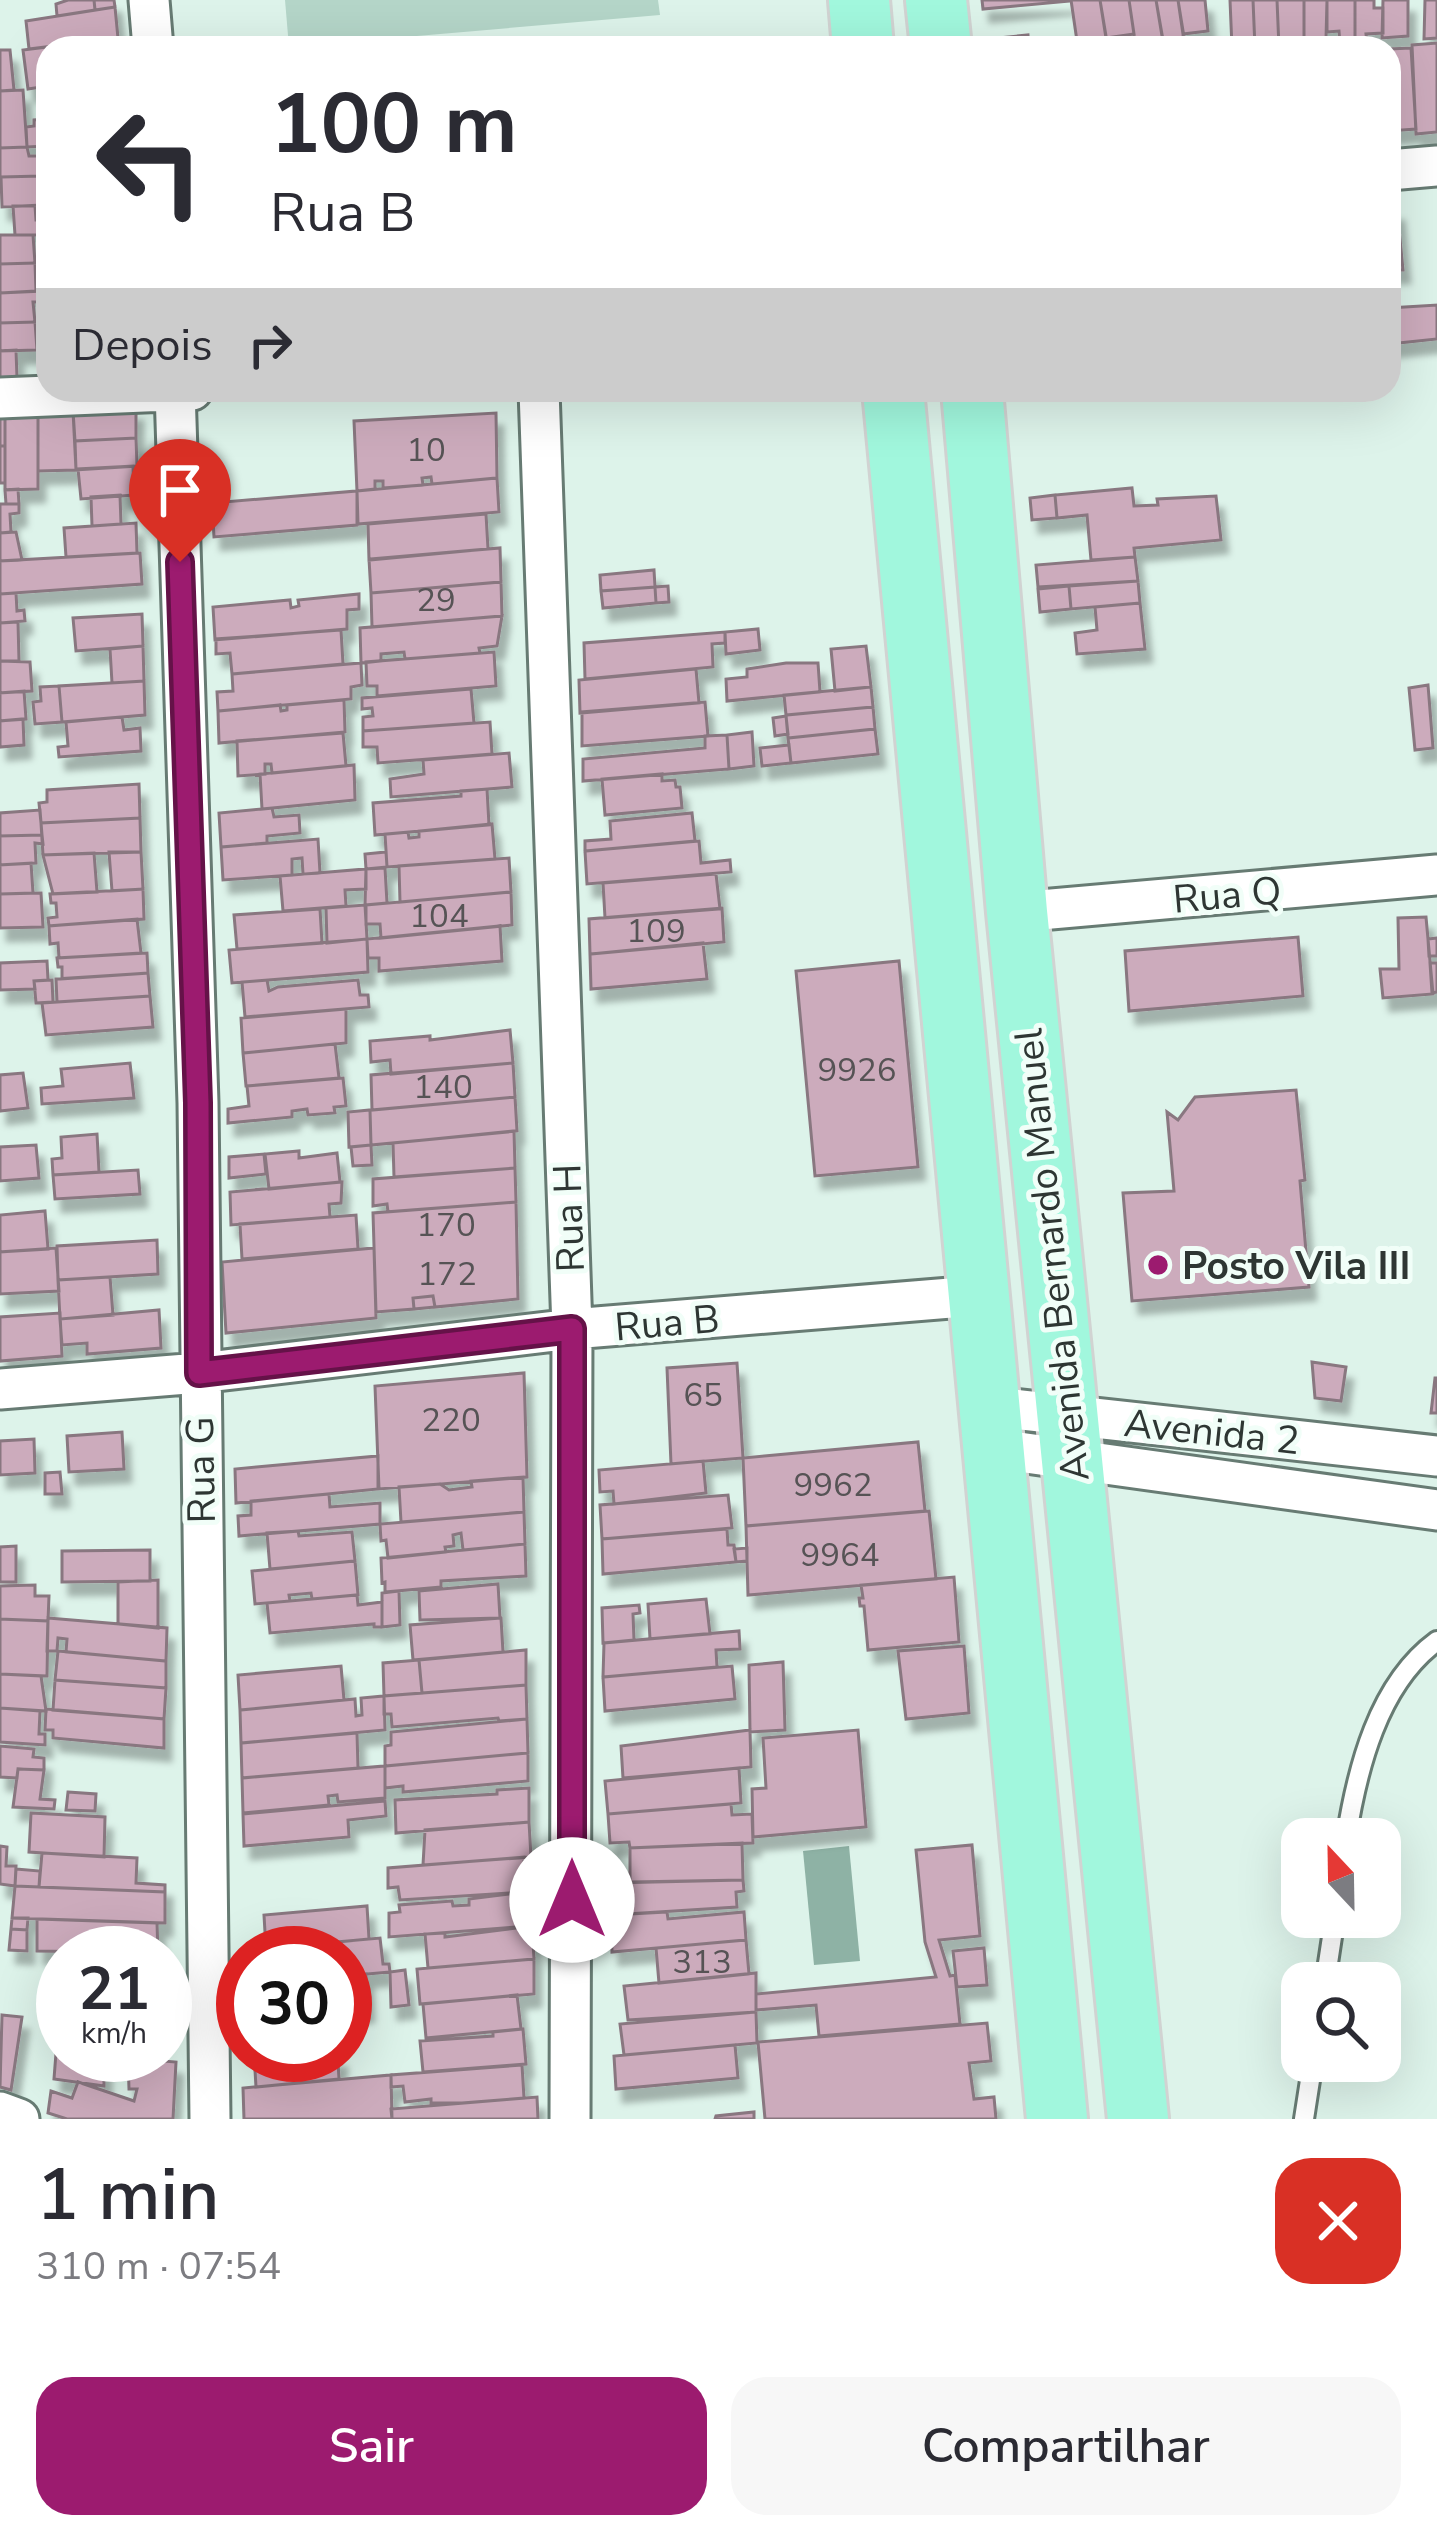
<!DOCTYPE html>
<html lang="pt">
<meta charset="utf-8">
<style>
:root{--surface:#fff;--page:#f7f7f7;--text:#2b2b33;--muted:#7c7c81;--accent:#9c1b6f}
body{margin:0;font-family:"Nunito Sans",sans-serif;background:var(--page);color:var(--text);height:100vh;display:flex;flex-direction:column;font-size:45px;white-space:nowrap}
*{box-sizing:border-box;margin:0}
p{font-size:39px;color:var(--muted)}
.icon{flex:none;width:66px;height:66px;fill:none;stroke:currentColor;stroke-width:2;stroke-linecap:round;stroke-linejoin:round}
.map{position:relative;height:2119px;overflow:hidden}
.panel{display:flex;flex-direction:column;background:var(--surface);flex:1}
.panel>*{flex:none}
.hud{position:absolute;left:36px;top:36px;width:1365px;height:366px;border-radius:36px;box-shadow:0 12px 48px #0002;background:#fff;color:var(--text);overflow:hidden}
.needle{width:78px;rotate:338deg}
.buttons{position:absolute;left:1281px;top:1818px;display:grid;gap:24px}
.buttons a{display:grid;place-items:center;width:120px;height:120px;border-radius:24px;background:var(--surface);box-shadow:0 12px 48px #0002;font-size:60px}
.speed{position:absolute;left:36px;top:1926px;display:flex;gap:24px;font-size:60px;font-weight:700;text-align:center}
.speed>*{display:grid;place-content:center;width:156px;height:156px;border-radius:50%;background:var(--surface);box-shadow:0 12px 48px #0002;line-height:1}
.speed small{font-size:30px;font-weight:400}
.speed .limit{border:18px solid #d22;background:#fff;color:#111}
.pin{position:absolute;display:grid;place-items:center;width:102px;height:102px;color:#fff;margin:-123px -51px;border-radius:50% 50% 50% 0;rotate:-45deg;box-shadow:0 0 12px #0007}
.pin .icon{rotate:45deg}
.me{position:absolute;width:132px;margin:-66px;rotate:0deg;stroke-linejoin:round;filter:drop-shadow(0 0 9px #0008)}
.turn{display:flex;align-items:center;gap:42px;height:252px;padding:0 36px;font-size:54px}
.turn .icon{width:156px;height:156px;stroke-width:2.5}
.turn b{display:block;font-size:84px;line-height:102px}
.then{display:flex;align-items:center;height:114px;padding:0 36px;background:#0003;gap:24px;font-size:45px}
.round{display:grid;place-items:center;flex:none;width:126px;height:126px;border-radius:36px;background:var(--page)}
.headline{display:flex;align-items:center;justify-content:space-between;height:204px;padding:0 36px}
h1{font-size:72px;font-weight:600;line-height:90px}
.action{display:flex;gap:24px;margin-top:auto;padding:24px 36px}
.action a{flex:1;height:138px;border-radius:36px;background:var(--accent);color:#fff;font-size:48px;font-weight:600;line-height:138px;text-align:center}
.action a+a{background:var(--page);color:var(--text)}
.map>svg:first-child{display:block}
</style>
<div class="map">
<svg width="1437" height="2119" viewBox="0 0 1437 2119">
<defs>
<filter id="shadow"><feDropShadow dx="7" dy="13" stdDeviation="3" flood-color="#0004"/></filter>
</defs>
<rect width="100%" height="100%" fill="#ddf3ea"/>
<path fill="#b4d5c8" d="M285,0H658L660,15L289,47Z"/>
<path fill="#8eb2a5" d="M849,1846L860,1961L814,1965L803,1851Z"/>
<path fill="#ccabbc" stroke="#897780" stroke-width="3" filter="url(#shadow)" d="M68,0H94L95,10L57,16L56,4Z
M94,0H114L115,7L95,10Z
M982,0H1071V1L983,9Z
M1100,0L1108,48H1078L1071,0Z
M1100,0H1129L1134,34L1106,38Z
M1129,0H1156L1164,48H1136Z
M1156,0H1178L1184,37L1163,40Z
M1178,0H1205L1208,31L1183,34Z
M1230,0H1253L1255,48H1232Z
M1253,0H1277L1279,48H1255Z
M1277,0H1304V47L1279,48Z
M1304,0H1327L1326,39H1317V46L1304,47Z
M1327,0H1355V44H1340L1339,31L1327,32Z
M1355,0H1374V8H1383V33L1366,34L1367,43L1355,44Z
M1383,0H1408V36L1382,38Z
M1425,0H1437V38L1424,39Z
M115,7L118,38L29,49L26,21Z
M1028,35L1029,48H987V39Z
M118,38L120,48H55V46Z
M1437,43V132L1416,134L1412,45Z
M1355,44V48H1297L1298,47Z
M55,46L48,48V86L28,89L23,50Z
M1411,48L1416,129L1389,131V49Z
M0,50H10L14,90L0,91Z
M23,90L27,147L0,148V91Z
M48,119V146L27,147L26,127L34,126V120Z
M27,147L29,156H42V176L0,177V148Z
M42,176V205L2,207L1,177Z
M13,206H35L36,220H43V235H15Z
M1397,208L1403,270H1389V209Z
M0,235H33L35,263L0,264Z
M43,235H48V262H43Z
M35,263L36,291L0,293V264Z
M44,291L45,302H33L35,322L0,323V293Z
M1437,305V339L1389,344V308Z
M35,322L37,350L0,351V323Z
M16,350L17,378L0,379V351Z
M136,408V438L75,441L73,411Z
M73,411L76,470L38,471V413Z
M38,413V489L5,490V415Z
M496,413L497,478L432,484L431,477L422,478L423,485L383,488V481H375V489L357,491L354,421Z
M0,415H5V446H0Z
M136,438L137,466L76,470L75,441Z
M0,446H5V483H0Z
M133,466L134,495L81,499L78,469Z
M497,478L499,512L358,524L357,491Z
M1132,488L1134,506L1158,505L1157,499L1216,496L1221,540L1134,548L1135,557L1091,560L1087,515L1057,518L1055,495Z
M18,489L19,504H6L5,490Z
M357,491V525L214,537L212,503Z
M120,495L121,524L92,526L91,497Z
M1055,495L1057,518L1032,520L1030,498Z
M0,504H19V513L10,514L11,532L0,533Z
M486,514L488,549L369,560L368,524Z
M136,523L137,553L66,557L64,528Z
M16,532L22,560L0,561V533Z
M500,548L501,582L371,593L369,559Z
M140,553L142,584L0,594V561Z
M1135,557L1138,581L1038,587L1036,565Z
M654,570L655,587L601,591L600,575Z
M1138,581L1140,603L1071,609L1069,586Z
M501,582L502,616L372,627L371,593Z
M668,586L669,602L656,603L655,587Z
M1069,586L1071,609L1040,612L1038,589Z
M655,587L656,603L603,608L601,591Z
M16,593L17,611L24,610L25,621L0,623V594Z
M359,594V609L347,610V629L215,640L213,607L290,600L291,608L299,606L298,600Z
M1140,603L1145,649L1077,654L1075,633L1097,630L1095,607Z
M142,614L143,646L76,651L73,618Z
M502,616L497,646L479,648L480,653L405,659L404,652L381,654V661L361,663L360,628Z
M18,622L19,661H0V623Z
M758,629L760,650L726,654L725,632Z
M341,630L343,664L232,674L230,653L216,654V639Z
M725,632V643L712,644L713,667L585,679L584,643Z
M143,646L144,681L112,683L110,649Z
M866,646L871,687L835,691L831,649Z
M494,652L496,686L377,696V686H367L366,662Z
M0,661L30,662L32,691L0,693Z
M361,663L362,685L351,687V699L218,711L217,692L233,691L232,674Z
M786,663H818L820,692L727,701L726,679L747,677V669Z
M696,669L699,703L580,713L579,680Z
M144,681L145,715L62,722L59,686Z
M1428,685L1433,748L1415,750L1409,688Z
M59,686L62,722L35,724L33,702L41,701L40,687Z
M871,687L873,707L786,715L784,695Z
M471,689L474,723L363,731V717L373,716L372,708L362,709V698Z
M24,691L26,719L0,721V693Z
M344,700L345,732L219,743L218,711L280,705L281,711L287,710V705Z
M705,702L708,736L582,746V712Z
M873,707L875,729L788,738L786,715Z
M786,716L788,734L775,736L773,718Z
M122,717L124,730L140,728L141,751L59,757L58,747L68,746L66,722Z
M23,719L24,745L0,747V721Z
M490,722L492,754L378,763L377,747H363V731Z
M875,729L878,754L791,763L788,738Z
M752,732L754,766L729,769L727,735Z
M343,733L346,766L272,773L271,764H265V774L238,776L237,741Z
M727,735L729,769L583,781V759L705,748V736Z
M789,745L791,763L762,766L760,748Z
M509,753L512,787L391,797L390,779L424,774L423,760Z
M354,765L355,800L262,809L260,774Z
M662,774V781L675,780L676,787H680L682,808L605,815L602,779Z
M139,784L140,818L41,823L39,803L47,802V790Z
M487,789L489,825L375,835L373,803L461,796V791Z
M272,808L274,817L299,815L300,833L267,836V843L221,847L219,813Z
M40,810L42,835L0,836V813Z
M692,813L695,841L585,851V841L611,839L610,821Z
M140,818L141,852L43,855L41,823Z
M492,824L495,859L387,867L385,834L408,832L409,838L419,837V831Z
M42,835L43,844L35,843L36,863L0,865V836Z
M318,839L320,873L303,874L302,858L292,859V875L223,880L221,847Z
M699,841L701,863L730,860L731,872L587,884L585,851Z
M109,852H141L143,889L112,891Z
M386,852L387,867L366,869L365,854Z
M94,853L97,892L53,894L43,855Z
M509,858L511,892L400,902L399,866Z
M31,863L33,893L0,894V865Z
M385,868L387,903L365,905L366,869Z
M366,869V889L345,890L346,906L283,911L280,876Z
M716,874L720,909L605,918L603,883Z
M143,889L144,919L49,926L48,918L57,917L56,903H51L50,894Z
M511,892L512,925L381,938L380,924H366V905Z
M41,893L43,927L0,928V894Z
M365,905L367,939L327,943L326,908Z
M722,908L724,942L590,954L589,919Z
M320,909L322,943L237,949L234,915Z
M1426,917L1433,994L1383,998L1380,969H1399L1398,918Z
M137,919L141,953L59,958L58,943L50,944L49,926Z
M500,926L502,961L379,971V958H368L367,939Z
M1298,937L1303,996L1129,1011L1125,951Z
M1437,938V956H1429L1428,939Z
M367,939L368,972L232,983L229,950Z
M703,943L707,979L591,989L590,954Z
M147,953L148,973L62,979V967H58L57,958Z
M47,961L48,980L34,981L35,989L0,990V963Z
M899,961L918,1167L815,1176L796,971Z
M1430,963H1437V992L1432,993Z
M148,973L150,996L57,1002L56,979Z
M52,980L53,1002L36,1003L34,981Z
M267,980L269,991L278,987L358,980L360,995H368L369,1007L245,1017L242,982Z
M150,996L153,1027L46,1035L42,1003Z
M346,1009V1043L243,1053L241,1018Z
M510,1030L513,1063L391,1074L390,1060L371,1062L370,1041L430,1036V1040Z
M335,1044L339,1078L246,1086L243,1053Z
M130,1063L134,1098L42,1104L41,1088L63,1086L61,1069Z
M513,1063L515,1097L372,1110L371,1075Z
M23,1073L28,1108L0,1111V1075Z
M343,1078L346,1106L334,1107L335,1113L308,1115L307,1109L292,1111V1117L228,1123V1109L249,1106L247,1086Z
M1296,1090L1305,1180L1300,1181L1309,1287L1132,1301L1123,1193L1174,1191L1167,1112L1178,1120L1195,1097Z
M515,1097L517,1131L371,1145L370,1110Z
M370,1110L371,1145L349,1147L348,1112Z
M514,1131L515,1168L394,1177L393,1143Z
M97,1134L99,1172L53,1175L52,1159L62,1158L61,1137Z
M36,1145L39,1178L0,1181V1147Z
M371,1145L372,1165L353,1166L351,1147Z
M299,1151V1158L337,1153L340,1182L269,1189L265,1154Z
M264,1154L266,1174L229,1178V1157Z
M515,1168L516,1202L388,1212L387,1204L373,1206V1179Z
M138,1170L140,1194L55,1199L53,1175Z
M342,1182L341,1203L329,1204L330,1217L231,1225L230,1192Z
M516,1202L518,1299L435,1307L433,1296L413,1298L414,1309L376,1312L373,1213Z
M45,1211L48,1249L0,1252V1215Z
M356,1215L358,1249L242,1259L240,1224Z
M157,1240L158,1274L58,1280L57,1246Z
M56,1248L59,1291L0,1294V1252Z
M374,1248L376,1318L226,1333L222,1262Z
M110,1277L113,1315L60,1319L58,1280Z
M433,1296L435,1307L414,1309L413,1298Z
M159,1310L161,1348L87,1354V1343L62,1345L60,1319Z
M60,1313L62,1356L0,1361V1317Z
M1312,1362L1346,1367L1341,1401L1315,1398Z
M737,1363L743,1458L671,1464L667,1368Z
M524,1373L527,1477L379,1489L375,1386Z
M1435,1378H1437V1413H1431Z
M122,1432L124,1469L69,1472L67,1436Z
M34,1439L35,1473L0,1475V1441Z
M918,1442L925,1511L746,1526L743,1458Z
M378,1456V1489L236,1503L235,1469Z
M703,1461L706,1493L614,1504L613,1491L600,1492L599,1470Z
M60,1472L62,1494H45V1473Z
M523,1477L524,1512L401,1522L399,1487L440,1484L449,1490L472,1487L471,1481Z
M329,1494L330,1507L380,1503V1524L239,1536L238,1516L251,1515V1501Z
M728,1495L732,1528L602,1539L600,1505Z
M929,1511L936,1579L748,1595L746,1526Z
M524,1512L525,1544L463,1550L461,1533L453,1535L454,1546L445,1547L446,1552L388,1558L386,1540L381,1541L380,1524Z
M727,1529L728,1545H734L736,1562L603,1574L602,1539Z
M298,1531L299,1536L352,1532L355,1561L270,1569L267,1533Z
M525,1544L526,1576L441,1581V1587L385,1592V1582L382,1583L381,1558Z
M16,1546V1582H0V1547Z
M747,1548V1561L736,1562L734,1549Z
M150,1550V1581L62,1582V1551Z
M355,1561L358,1595L312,1599L311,1593L289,1595L290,1601L255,1604L252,1571Z
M954,1577L959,1642L868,1650L864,1606H860L859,1598H863L861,1585Z
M158,1580V1628L118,1624V1582Z
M498,1584L500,1618L420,1620L419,1591Z
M35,1585V1596H49L48,1621L0,1619V1586Z
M399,1591L400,1625L382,1627V1593Z
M357,1595L358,1605L382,1602V1627H374V1624L270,1633L267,1603Z
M706,1599L710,1634L650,1639L648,1604Z
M639,1605L640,1613L633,1614L634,1640L603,1643L602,1608Z
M48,1618L167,1628L166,1661L66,1652L67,1639L58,1638L57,1651H47Z
M501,1618L503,1652L413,1660L410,1625Z
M0,1619L48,1621L47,1676L0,1674Z
M739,1631L740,1649L716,1650L717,1667L603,1677L604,1643Z
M964,1646L969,1713L906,1719L898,1651Z
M526,1650V1685L422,1693L419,1660Z
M58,1651L166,1661V1688L55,1680Z
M419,1660L422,1693L384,1696L383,1663Z
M783,1662L785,1730L750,1732L749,1665Z
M341,1666L344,1700L240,1710L238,1675Z
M732,1666L735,1699L605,1711L603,1677Z
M0,1674L41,1676L46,1711L0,1708Z
M55,1680L166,1688L164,1719L53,1710Z
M526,1685L527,1719L499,1721L498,1718L392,1727L391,1714H384V1696Z
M384,1696L385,1730L241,1743L240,1710L355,1699L356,1716L362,1715L361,1698Z
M0,1708L40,1711L39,1734H45V1745L0,1742Z
M46,1709L164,1719V1748L53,1738V1730H45Z
M527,1719L528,1753L385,1766V1746L391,1745V1732Z
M750,1730L751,1767L623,1778L621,1746Z
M858,1730L866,1827L753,1837L752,1789L766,1788L763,1738Z
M357,1733L358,1768L242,1778L241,1743Z
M0,1746L34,1749L33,1757L44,1758V1770L18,1769L17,1778L0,1777Z
M528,1753V1781L403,1792V1786L385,1788V1766Z
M385,1766V1798L338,1802L337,1795L328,1796L329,1805L243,1813L242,1778Z
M739,1768L741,1803L608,1814L605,1781Z
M18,1769L44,1770L40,1799L55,1800L54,1809L13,1807Z
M529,1788V1822L396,1833L395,1800L497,1794V1790Z
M68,1792L96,1794L95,1811L66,1810Z
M385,1801L386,1816L348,1820L349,1837L244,1846L243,1814Z
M731,1804L732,1815L752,1814L753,1843L630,1848L629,1842L610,1843L608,1814Z
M31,1813L105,1817L104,1857L29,1852Z
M529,1822L531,1857L423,1865L425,1830Z
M742,1843L743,1880L630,1882V1848Z
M972,1845L980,1936L939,1940L950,1976L955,1975L960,2024L819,2036L816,2005L756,2010V1994L936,1977L925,1942L916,1850Z
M0,1846L7,1847L6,1866H16L15,1886L0,1884Z
M42,1853L137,1858L136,1883L165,1885V1892L39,1887Z
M524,1857L525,1892L400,1900L398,1887L388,1888V1868Z
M16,1869L40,1871L39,1887L15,1886Z
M743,1880L744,1891L736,1892L737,1907L611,1915L610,1883Z
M15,1886L165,1892V1923L12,1918Z
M525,1892L528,1926L389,1937V1913L400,1912L399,1905L452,1901L453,1906L469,1905V1899Z
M367,1906L369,1939L266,1949L264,1915Z
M667,1912L668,1919L744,1912L746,1940L612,1952L611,1915Z
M12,1918H28L27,1930L11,1929Z
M37,1919L157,1923L158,1953L37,1951Z
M532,1926L534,1959L428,1968L425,1934L445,1933V1937Z
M11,1929L27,1930V1951L9,1950Z
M380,1938L383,1964H389L390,1972L345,1976V1953H256V1949Z
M746,1940L749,1974L659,1983L656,1948Z
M984,1948L987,1985L957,1987L953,1951Z
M534,1959V1994L420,2004L417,1969Z
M405,1970L409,2005L391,2007L390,1972Z
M756,1973V2012L628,2020L624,1986Z
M366,1974L367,2009L345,2011V1976Z
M517,1995L521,2029L426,2038L423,2004Z
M756,2012L757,2043L624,2055L620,2024Z
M2,2015L22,2017L11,2090L0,2087Z
M987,2023L991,2061L969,2063L974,2099L994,2097L996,2119H765L758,2042Z
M523,2029L526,2064L423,2072L420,2041L493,2036V2032Z
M735,2045L738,2078L616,2089L614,2056Z
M56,2053L104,2056V2086L54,2079Z
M255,2055H340V2062L255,2070Z
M128,2058L176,2062L173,2119H67L48,2113L51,2091L72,2098L78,2082L134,2101L137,2089H129Z
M338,2062L339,2079L256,2087L255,2070Z
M522,2065L524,2098L462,2103H431V2099L405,2102L403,2086L391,2087V2075Z
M391,2075L392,2119H244L243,2088Z
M537,2097L538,2119H392L391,2109Z
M754,2112V2119H715L716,2116Z"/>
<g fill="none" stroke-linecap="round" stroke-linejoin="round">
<g stroke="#677b73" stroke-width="24">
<path id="lane" d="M1346,1839C1357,1769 1378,1684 1437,1641
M1325,1983L1335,1917
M1304,2119L1313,2061"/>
</g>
<g stroke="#677b73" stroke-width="45">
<path id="street" d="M149,0L153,48
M1389,170L1437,166
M175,390L198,1103L210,2119
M539,390L572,1329L570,2119
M0,398L192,390
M1017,912L1437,875
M0,1389L199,1373L572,1329L975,1296
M986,1406L1437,1456
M990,1448L1437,1510
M0,2112L19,2119"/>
</g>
<g stroke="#d1d3d2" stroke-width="66">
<path id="primary" d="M859,0L863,48
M936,0L941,48
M893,390C944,967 1002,1543 1057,2119
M972,390L1017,912L1138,2119"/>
</g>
<use href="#lane" stroke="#fff" stroke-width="18"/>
<use href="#street" stroke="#fff" stroke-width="39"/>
<use href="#primary" stroke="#a1f7dd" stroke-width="60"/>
</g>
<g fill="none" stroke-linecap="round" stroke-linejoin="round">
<g stroke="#651248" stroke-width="30">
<path id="route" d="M180,562L198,1103L199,1373L572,1329V1900"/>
</g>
<use href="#route" stroke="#9c1b6f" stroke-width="21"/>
</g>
<circle fill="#9c1b6f" stroke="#f1fef8" stroke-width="4.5" cx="1158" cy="1265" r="12"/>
<g text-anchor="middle" stroke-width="10" stroke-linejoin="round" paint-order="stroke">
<g font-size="33" fill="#565355">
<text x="426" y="461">10</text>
<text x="436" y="611">29</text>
<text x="439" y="927">104</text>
<text x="656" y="942">109</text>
<text x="857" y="1081">9926</text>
<text x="443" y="1098">140</text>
<text x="446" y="1236">170</text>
<text x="447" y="1285">172</text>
<text x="703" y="1406">65</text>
<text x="451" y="1431">220</text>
<text x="833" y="1496">9962</text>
<text x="840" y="1566">9964</text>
<text x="702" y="1973">313</text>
</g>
<g font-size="39" fill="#2e3633" stroke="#f1fef8">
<text transform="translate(1227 894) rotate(-5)" y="14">Rua Q</text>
<text transform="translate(568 1218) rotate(-92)" y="14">Rua H</text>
<text transform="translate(1051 1255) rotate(-96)" y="14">Avenida Bernardo Manuel</text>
<text transform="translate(667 1322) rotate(-5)" y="14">Rua B</text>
<text transform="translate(1212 1431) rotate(6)" y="14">Avenida 2</text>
<text transform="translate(200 1470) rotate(-91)" y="14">Rua G</text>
</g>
<g font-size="39" font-weight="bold" fill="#2e3633" stroke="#f1fef8" text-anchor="start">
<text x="1182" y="1279">Posto Vila III</text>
</g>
</g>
</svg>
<div class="buttons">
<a><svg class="needle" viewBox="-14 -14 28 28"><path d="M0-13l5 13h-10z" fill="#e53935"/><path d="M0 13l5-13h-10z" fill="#7c7c81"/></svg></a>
<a><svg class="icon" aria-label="search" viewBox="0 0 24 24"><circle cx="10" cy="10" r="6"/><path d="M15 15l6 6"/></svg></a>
</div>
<div class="speed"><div>21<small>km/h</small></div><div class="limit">30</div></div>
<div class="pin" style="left:180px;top:562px;background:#d93025"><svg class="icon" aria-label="arrive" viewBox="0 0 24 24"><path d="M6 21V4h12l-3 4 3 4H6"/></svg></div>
<svg class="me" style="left:572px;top:1900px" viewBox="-20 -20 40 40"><circle r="19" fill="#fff"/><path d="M0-13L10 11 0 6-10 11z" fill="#9c1b6f"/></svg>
<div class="hud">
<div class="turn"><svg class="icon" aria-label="left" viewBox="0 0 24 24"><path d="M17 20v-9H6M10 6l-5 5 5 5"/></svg><div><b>100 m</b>Rua B</div></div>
<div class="then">Depois<svg class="icon" aria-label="right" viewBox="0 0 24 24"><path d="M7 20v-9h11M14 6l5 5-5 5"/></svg></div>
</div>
</div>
<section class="panel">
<div class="headline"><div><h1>1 min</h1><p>310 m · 07:54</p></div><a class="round" style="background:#d93025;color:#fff"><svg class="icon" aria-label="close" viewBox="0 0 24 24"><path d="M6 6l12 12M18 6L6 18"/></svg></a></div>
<div class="action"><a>Sair</a><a>Compartilhar</a></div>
</section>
